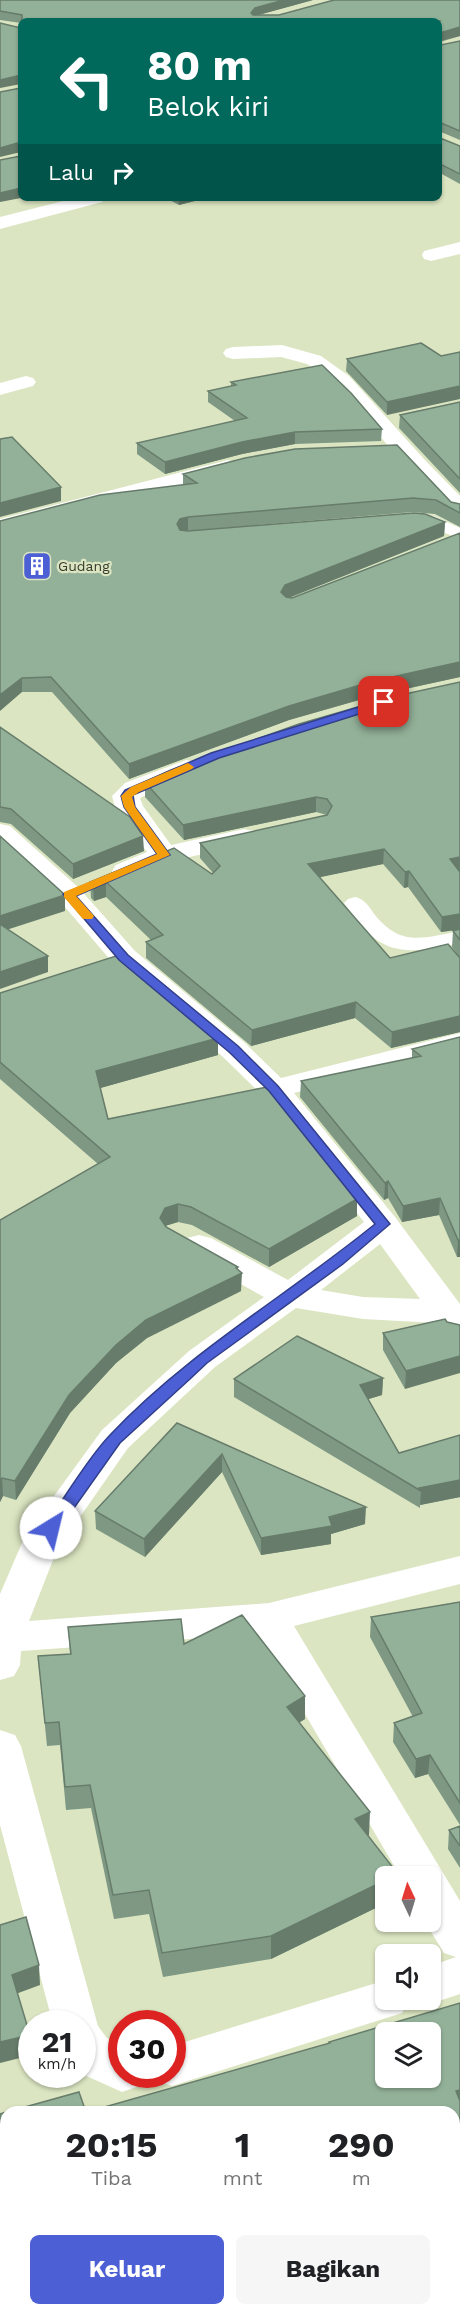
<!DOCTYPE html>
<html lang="id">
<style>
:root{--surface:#fff;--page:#f6f6f6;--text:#202124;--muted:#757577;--accent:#4c5fd4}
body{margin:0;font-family:"Work Sans",sans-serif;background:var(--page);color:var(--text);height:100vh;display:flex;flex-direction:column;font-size:22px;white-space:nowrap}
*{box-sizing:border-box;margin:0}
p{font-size:20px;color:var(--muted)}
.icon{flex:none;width:33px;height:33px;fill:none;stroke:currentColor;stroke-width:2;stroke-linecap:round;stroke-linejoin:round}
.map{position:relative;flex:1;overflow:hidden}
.drawer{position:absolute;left:0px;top:2106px;width:460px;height:210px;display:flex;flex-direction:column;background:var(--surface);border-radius:18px 18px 0 0;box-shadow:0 2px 4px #0004}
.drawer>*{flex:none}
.guide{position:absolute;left:18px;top:18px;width:424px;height:183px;border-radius:9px;box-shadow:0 2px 4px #0004;background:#00695c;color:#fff;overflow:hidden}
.needle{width:39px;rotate:356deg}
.fabs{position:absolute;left:375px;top:1866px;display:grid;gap:12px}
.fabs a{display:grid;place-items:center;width:66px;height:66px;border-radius:9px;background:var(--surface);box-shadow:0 2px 4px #0004;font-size:30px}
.speed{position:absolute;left:18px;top:2010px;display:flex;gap:12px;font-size:30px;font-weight:700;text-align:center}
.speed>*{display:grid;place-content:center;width:78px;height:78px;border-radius:50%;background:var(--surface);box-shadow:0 2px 4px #0004;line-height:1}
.speed small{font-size:15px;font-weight:400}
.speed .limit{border:9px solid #d22;background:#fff;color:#111}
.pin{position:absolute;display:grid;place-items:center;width:51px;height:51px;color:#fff;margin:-26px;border-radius:12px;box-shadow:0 3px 9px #0006}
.me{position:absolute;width:66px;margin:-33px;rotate:36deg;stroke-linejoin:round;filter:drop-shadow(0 0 4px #0008)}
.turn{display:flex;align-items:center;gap:21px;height:126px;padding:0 30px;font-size:27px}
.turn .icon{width:78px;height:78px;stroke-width:2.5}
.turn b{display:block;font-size:42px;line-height:51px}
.then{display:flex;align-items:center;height:57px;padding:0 30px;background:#0003;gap:12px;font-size:22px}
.eta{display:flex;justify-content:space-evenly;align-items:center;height:102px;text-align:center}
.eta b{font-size:36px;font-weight:700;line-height:42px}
.action{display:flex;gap:12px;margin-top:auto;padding:12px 30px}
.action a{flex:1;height:69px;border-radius:9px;background:var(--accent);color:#fff;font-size:24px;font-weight:700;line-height:69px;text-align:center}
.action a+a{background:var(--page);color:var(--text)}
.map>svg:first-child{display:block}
</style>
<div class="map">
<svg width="460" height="2316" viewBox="0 0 460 2316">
<rect width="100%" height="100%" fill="#dbe5c1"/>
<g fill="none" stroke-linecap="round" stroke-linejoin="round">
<path fill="#fff" fill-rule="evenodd" d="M414,514L434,516L460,528V539L425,525L408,523L406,519Z
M355,897C365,899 369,907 375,915C401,947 423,938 460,931V943C399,956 381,956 344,903L348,899Z"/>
<path fill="#fff" fill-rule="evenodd" d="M75,198H105L102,202L0,229V217Z
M460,242V254L431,261L424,259L422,255L424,251Z
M282,345L321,356L349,376L424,459L460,496V516L452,514L408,469L335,384L307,364L281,357L233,359L226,357L223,353L226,349L233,347Z
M26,376L33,378L36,382L33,386L0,395V383Z
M228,460L236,462L239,467L236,472L0,533V519Z
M186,760L196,762L199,768L196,774L140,798L143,806L171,845L244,829L254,831L258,837L254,843C228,849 200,854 174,861C154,867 137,882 116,877L112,871L116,865L147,852L115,807L112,796L125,783Z
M0,824L10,826L79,888L135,951L244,1042L281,1078L460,1033V1051L294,1093L395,1217L460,1304V1341L447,1337L437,1323L363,1319L296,1308L215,1367L128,1448L57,1550L29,1621L269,1603L460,1556V1584L294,1626L460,1901V1994L430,2004L417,2000H430V1966L456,1957L444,1953L425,1922H430V1876H400L258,1634L21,1651L20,1665L14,1676L0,1680V1594L25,1536L102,1430L189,1351L264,1297L187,1254L182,1246L187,1238L199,1235L211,1238L288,1280L364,1222L263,1096L222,1056L113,963L59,900L0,847ZM380,1244L420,1299L363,1297L321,1290Z
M0,1730L15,1735L21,1746L98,2026L106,2037L122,2050V2074H144L139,2086L122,2092L82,2074V2024H53L0,1825Z
M386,1980V2000H409L402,2013L172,2086L155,2080L153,2074H172V2046Z"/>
</g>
<path fill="#7e9884" d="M0,0H313L258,15H279L460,0V36L440,42V21H21V23L0,20Z
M460,41V140L441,132L440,45Z
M440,138L460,146V184L440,173Z
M44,198H66L53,201Z
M166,198H206L179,205Z
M441,356L387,415L346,371L347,359Z
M231,382L382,429L381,441L295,444L242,454L165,474L137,454V443L235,421L208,402V391L231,386Z
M460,402V493L399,428L400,415Z
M183,474L451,502L460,504V527L435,514L413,512L186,531L445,522L444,536L289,598H292L460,533V677L373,696L289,720L129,779L52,692H22L0,521L183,485Z
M460,682V958L452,947L453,931L458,930L441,932L408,887L404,888L383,864L319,877L390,958H460V1032L391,1048L355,1018L251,1046L146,958V942L151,940L106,897L94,901L91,898L90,882L212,874L213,873L200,858V843L327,815L316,812L184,840L145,797V782Z
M0,727L144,851L73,879L11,824L0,822Z
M0,993L218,1038V1055L100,1088L108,1119L357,1199V1216L269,1267L192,1225L178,1222L165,1226L166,1227L238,1270L241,1291L147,1338L116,1363L70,1413L16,1500L3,1496L0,1502V1220L98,1164L0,1079Z
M460,1037V1257H457L439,1215L402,1222L388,1198L384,1200L300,1097L301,1081L412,1058V1049Z
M447,1322L405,1389L383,1350V1333Z
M383,1378L382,1395L368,1399L399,1453L460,1435V1497L420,1505V1508L234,1397V1379Z
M177,1423L365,1524L331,1534V1544L261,1555L222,1472L145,1557L96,1529L95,1511Z
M460,1602V1825L428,1774L415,1778L393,1742L394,1723L413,1717L370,1637L371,1617Z
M68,1627L184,1644L305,1696V1719L299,1723L369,1835L367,1836L398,1874V1876H386V1903L271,1959L163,1977L149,1914L114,1919L91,1808L66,1810L60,1745L47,1746L38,1656L70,1654Z
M460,1826V1868L448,1849L449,1830Z
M53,2310H449V2316H55Z"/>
<path fill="#677c6b" d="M284,0H313L255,16L251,21V13L255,8Z
M460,27V36L440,41V33Z
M21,75V84L0,88V80Z
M441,123V132L440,133V124Z
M21,142V152L0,157V148Z
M21,188V198L0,202V193Z
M52,198H66L53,201Z
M179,198H206L179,205Z
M460,386V399L387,415V402Z
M295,432V444L242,454L165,474V462L242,442Z
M61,487V501L0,517V503Z
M188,517V531L180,533L177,524L180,519Z
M445,522L444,536L285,599L281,592L285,585Z
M460,662V677L373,696L289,720L129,779V764L289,706L374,681Z
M22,678V692L0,711V695Z
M316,797V812L184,840L183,825Z
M143,836L144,851L73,879V864Z
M384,849L383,864L307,880L308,864Z
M460,857V873L450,859Z
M409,871L408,887L404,888L405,872Z
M106,882V897L94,901L93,886Z
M65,895V911L0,932V916Z
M460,914V929L441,932L442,917Z
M48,956V972L0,989V972Z
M356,1002L355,1018L251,1046L252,1030Z
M460,1016V1032L391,1048L392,1032Z
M218,1038V1055L97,1089L96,1071Z
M388,1181V1198L384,1200L385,1183Z
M440,1198L439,1215L402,1222L403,1206Z
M357,1199V1216L269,1267V1249Z
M178,1204V1222L165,1226L160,1218L165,1208Z
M458,1240H460V1257H457Z
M238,1267V1275L242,1273L241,1291L147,1338L116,1363L70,1413L16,1500L15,1481L69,1395L116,1345L146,1320Z
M460,1356V1373L405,1389L406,1371Z
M383,1378L382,1395L359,1402L360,1385Z
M222,1454V1472L145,1557L144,1539Z
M2,1478L3,1496L0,1502V1481Z
M460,1480V1497L420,1505L421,1491L419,1488Z
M366,1507L365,1524L331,1534V1544L261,1555V1538Z
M305,1696V1719L286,1730L287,1707Z
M430,1755L428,1774L415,1778L416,1759Z
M370,1812L369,1835L354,1842L355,1819Z
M386,1880V1903L271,1959V1936Z
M39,1965L40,1985L13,1995L12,1975Z
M30,2035L32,2055L0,2063V2042Z
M460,2090V2113L456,2091Z
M460,2233V2256L454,2258V2235Z
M6,2298V2310H47L26,2316H0V2299Z
M437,2310H449V2316H417Z"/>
<path fill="#93b199" stroke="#677c6b" stroke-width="1.5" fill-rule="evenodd" d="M0,0H284L255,8L251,13L253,15H279L334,0H460V27L440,33V21H22V15L0,11Z
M0,23L21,28V75L0,80Z
M460,41V131L441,123L440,124V45Z
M21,88V142L0,148V92Z
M440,138L460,146V174L440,164Z
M21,156V188L0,193V160Z
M421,343L441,356L460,352V386L387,402L347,359Z
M322,365L351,393L382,429L295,432L242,442L165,462L137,443L247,418L208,391L236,385L231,382Z
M460,402V479L400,415Z
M12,437L61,487L0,503V439Z
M397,445L451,502L460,504V513L436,500L413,498L188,517L180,519L177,524L180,530L188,531L414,513L425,514L445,522L285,585L281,592L286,597L292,598L460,533V662L374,681L289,706L129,764L51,677L22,678L0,695V521L100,495L197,483L183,474L245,458L295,449Z
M460,682V857L450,859L460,872V914L442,917L409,871L405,872L384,849L308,864L390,958L448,944L460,958V1016L392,1032L356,1002L252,1030L146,942L163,935L106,882L93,886L90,882L174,848L212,874L220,866L200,843L327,815L332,806L327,799L316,797L183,825L145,782L171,770L299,724L396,696Z
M0,727L130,817L143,836L73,864L11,809L0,807Z
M0,836L65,895L0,916Z
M0,924L48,956L0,972Z
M460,929V940L453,931Z
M119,955L218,1038L96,1071L108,1119L267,1087L357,1199L269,1249L191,1207L178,1204L165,1208L160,1218L166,1227L238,1267L236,1268L242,1273L146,1320L116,1345L69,1395L15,1481L2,1478L0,1481V1220L110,1157L0,1062V993Z
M460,1037V1240H458L440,1198L403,1206L388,1181L385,1183L301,1081L421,1056L412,1049Z
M445,1319L447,1322L460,1325V1356L406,1371L383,1333Z
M297,1336L383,1378L360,1385L399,1453L460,1435V1480L419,1488L421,1491L234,1379Z
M177,1423L366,1507L329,1517L332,1526L261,1538L222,1454L144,1539L95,1511Z
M460,1602V1803L430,1755L416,1759L394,1723L422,1713L371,1617Z
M242,1615L305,1696L287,1707L370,1812L355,1819L398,1874L392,1876H386V1880L271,1936L162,1953L149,1890L113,1895L90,1785L65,1787L59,1722L45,1723L38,1656L71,1654L68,1627L181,1619L184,1644Z
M460,1826V1846L449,1830Z
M26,1917L39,1965L12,1975L30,2035L0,2042V1925Z
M460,2003V2090L456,2091L460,2101V2233L454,2235V2112H87L330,2043L329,2042ZM386,2032H430V2078H386Z
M79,2092L86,2112H7Z
M6,2112V2298L0,2299V2114Z
M58,2310H437L417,2316H60Z"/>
<path fill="#4c5fd4" stroke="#313e8a" stroke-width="1.5" d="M384,699L388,700V705L219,758L133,795L135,807L170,855L76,896L128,955L238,1046L278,1086L390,1224L343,1264L207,1363L190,1379L120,1443L57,1532H46L43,1528L46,1524C66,1496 87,1459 110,1435C188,1352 288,1295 375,1224L269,1091L229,1052L119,960L63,894L157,854L124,807L121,796L125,790L211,753Z"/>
<path fill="#f59e0b" d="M188,763L194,767L192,769L139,792L132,797L135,807L170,855L76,896L94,916L92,919H83L64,897V892L157,854L124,807L121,796L131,787Z"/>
<defs>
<g id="building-square" transform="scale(1.5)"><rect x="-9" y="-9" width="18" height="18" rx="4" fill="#4c5fd4" stroke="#dbe5c1"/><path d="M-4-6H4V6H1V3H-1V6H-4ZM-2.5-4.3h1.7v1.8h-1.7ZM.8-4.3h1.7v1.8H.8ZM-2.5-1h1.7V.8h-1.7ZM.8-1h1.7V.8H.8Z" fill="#fff"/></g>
</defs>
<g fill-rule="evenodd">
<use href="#building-square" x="37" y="566"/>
</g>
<g text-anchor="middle" stroke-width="4.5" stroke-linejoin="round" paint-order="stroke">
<g font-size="14" fill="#373b2d" stroke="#dbe5c1" text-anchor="start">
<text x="58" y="571">Gudang</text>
</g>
</g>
</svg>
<div class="fabs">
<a><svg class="needle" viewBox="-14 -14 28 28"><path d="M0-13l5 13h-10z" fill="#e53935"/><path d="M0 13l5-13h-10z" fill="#757577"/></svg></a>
<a><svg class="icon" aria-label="sound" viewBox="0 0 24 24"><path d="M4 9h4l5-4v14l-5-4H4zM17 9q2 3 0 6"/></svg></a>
<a><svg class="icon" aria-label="layers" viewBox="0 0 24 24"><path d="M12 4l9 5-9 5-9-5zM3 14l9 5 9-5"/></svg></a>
</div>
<div class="speed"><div>21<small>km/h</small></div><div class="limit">30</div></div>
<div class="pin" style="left:384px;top:702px;background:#d93025"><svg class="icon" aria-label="arrive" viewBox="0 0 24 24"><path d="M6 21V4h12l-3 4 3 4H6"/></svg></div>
<svg class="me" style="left:51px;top:1528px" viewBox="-20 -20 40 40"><circle r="19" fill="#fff"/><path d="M0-13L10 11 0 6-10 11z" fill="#4c5fd4"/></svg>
<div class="guide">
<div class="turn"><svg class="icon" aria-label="left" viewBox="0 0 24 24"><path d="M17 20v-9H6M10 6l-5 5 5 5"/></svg><div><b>80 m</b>Belok kiri</div></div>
<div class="then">Lalu<svg class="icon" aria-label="right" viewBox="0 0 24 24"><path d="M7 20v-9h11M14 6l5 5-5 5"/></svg></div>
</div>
<section class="drawer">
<div class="eta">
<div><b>20:15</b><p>Tiba</p></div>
<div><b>1</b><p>mnt</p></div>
<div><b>290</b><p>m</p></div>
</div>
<div class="action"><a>Keluar</a><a>Bagikan</a></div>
</section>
</div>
